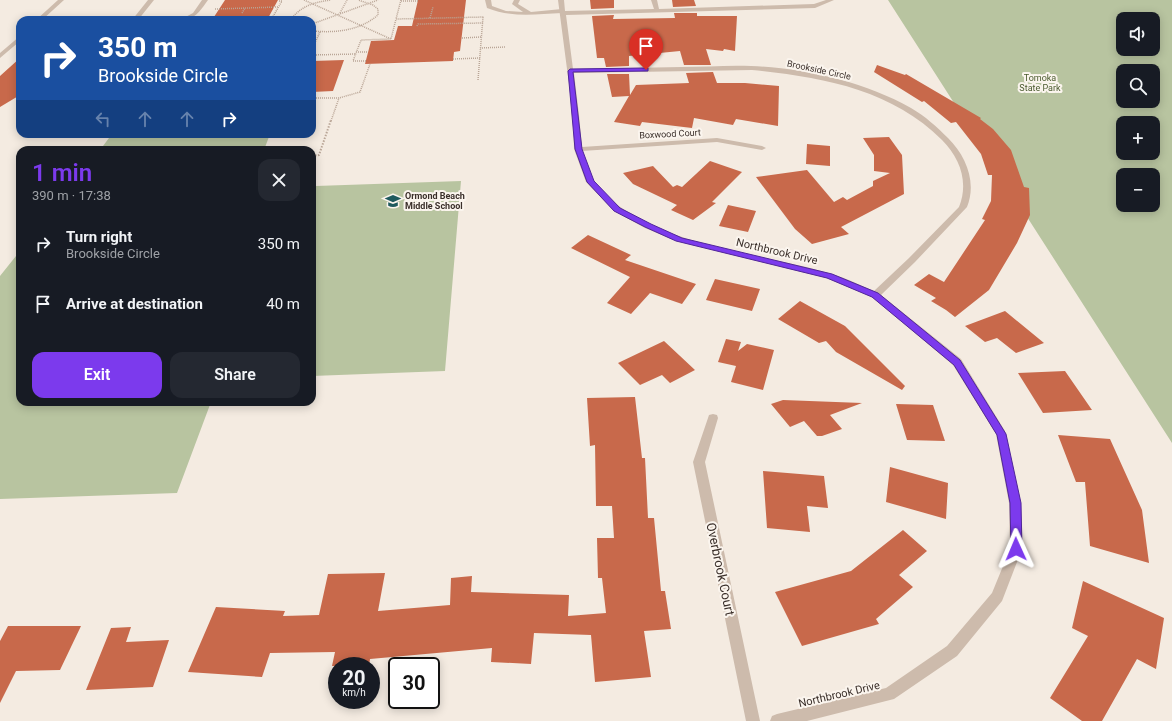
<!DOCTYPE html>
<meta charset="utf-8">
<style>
:root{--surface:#171b24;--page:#242831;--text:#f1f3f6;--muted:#9ea1a6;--accent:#7c3aed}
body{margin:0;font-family:Roboto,sans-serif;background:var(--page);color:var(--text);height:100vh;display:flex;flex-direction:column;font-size:15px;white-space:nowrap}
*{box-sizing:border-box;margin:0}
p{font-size:13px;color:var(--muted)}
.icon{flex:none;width:22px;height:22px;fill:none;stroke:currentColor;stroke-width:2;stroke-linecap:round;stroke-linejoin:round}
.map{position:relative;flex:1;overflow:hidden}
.details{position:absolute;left:16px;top:146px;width:300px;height:260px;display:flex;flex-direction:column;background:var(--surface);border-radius:12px;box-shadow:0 2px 10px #0003}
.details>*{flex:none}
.guide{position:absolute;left:16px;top:16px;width:300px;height:122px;border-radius:12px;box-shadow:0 2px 10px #0003;background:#1a4fa0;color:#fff;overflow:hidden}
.fabs{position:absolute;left:1116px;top:12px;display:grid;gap:8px}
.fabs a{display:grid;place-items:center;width:44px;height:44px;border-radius:8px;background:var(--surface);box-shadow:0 2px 10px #0003;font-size:20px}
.speed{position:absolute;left:328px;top:657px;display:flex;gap:8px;font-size:20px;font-weight:700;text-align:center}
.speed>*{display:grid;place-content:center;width:52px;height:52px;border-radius:50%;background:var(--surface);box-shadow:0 2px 10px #0003;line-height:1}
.speed small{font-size:10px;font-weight:400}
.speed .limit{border:2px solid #111;border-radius:6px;background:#fff;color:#111}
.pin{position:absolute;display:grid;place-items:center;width:34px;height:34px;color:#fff;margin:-41px -17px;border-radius:50% 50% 50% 0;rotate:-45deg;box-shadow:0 0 4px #0007}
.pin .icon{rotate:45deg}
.me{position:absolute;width:44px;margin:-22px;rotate:359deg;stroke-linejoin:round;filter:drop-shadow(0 0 3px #0008)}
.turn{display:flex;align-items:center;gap:14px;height:84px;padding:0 16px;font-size:18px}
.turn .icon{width:52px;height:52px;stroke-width:2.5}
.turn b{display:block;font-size:28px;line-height:34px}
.lanes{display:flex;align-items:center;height:38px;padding:0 16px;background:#0003;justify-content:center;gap:20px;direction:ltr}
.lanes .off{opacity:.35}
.round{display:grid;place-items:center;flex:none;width:42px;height:42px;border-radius:12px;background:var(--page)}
.head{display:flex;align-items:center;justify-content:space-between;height:68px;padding:0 16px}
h1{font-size:24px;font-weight:600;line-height:30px;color:var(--accent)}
.action{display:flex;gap:8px;margin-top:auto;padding:8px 16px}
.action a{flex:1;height:46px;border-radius:12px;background:var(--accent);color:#fff;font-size:16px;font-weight:600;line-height:46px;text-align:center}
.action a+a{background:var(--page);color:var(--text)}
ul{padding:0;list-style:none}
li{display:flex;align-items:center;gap:12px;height:60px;padding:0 16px}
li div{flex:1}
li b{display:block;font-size:15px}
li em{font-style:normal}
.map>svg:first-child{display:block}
</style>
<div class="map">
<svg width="1172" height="721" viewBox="0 0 1172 721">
<rect width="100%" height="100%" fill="#f4ebe1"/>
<path fill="#b8c4a0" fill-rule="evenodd" d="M888,0H1172V443ZM1123,19H1153V49H1123ZM1123,71H1153V101H1123ZM1123,123H1153V153H1123ZM1123,175H1153V205H1123Z
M112,134H270L264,150H100Z
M461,181L445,371L312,376V198L316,186Z
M20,251V402H211L177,493L0,499V276Z"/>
<path fill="#c8694b" d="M225,0H278L267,20H212Z
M418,0H466L460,51L454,52L453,61L365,64L371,41L394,40L398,26H412Z
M590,0H614V8L591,9Z
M672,0H694L696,6L673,7Z
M674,13H697V16H737L735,51L724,49L723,51L706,49L711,65H684L680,51L629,56V66L606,67L604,58H597L592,16L614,15L613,19L675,18Z
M20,58V95L0,107V76Z
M344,60L333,91L312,92V61Z
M877,65L905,75L906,74L981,118L980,119L993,129L1011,150L1024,187L1029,188L1030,215L1017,243L989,290L955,317L946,310L931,301L936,298L914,285L929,274L944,282L985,220L982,219L991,201L992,175H988L981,154L956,122L951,123L924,101L922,102L874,72Z
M713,72L717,83H745L779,86L778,126L736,119L733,125L694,118L692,128L642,122L640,126L614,122L629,96L612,97L607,74H629L630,95L636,85L689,83L686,73Z
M889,137L902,155L904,194L841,227L849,234L812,244L795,229L756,177L807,170L834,202L843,197L847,200L873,186V181L890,173L874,171V155L863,138Z
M807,144L830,146V166L806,164Z
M710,161L742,172L712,202L716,203L693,220L671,210L677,205L633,184L623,173L653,166L673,187L677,185L682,187Z
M728,205L756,211L748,232L719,226Z
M588,235L631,255L625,260L696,284L682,304L650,293L631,314L607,303L630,277L571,248Z
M715,279L760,289L752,311L706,300Z
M800,301L845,326L905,386L902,390L836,352L826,341L819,343L778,319Z
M1005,311L1044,343L1016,353L997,338L985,342L965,326Z
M726,339L741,342L738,351L747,344L774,350L763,390L731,382L736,366L718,362Z
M664,341L695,370L670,383L662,375L640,385L618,363Z
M1065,371L1092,410L1043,413L1018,373Z
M635,397L642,458H645L648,518H654L661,591H665L671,629L644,631L651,677L595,682L591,635L534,633L531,664L491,662L492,648L370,659L369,666H332L335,652L270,653L262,677L188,672L216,607L285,611L283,616L319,615L328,574L385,573L378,611L450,605L451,578L472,576L471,592L569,595L568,616L606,613L602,578H598L597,538H614L612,506H596L595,445L590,446L587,398Z
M783,400L862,403L830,415L842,429L822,436H817L804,421L790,427L771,404Z
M896,404L933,405L945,441L907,440Z
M1058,435L1110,439L1142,510L1149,563L1090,546L1085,482H1076Z
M890,467L948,483L946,519L886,502Z
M763,471L824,476L828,508L807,506L810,532L767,528Z
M903,530L927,551L899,575L913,587L876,619L879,624L802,646L775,592L851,571Z
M1083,581L1164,618L1156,669L1137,659L1102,721H1082L1050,698L1088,636L1072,628Z
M8,626H81L60,670L16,671L0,703V641Z
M131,627L126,642L169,640L153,687L86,690L111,628Z"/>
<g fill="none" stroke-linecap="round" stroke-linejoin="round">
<path stroke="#b9a596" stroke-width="1.5" stroke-dasharray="1 1" stroke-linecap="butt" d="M304,0L391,39
M401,0L396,19L484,17
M401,1H418
M215,9L278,7
M242,13L245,8
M340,13L347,0
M430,18L433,7
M271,20L282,1H279
M294,20L293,17C303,5 316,2 331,0
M312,24L378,0
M417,26L418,24L483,23
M312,31C336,33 359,31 378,15V9L373,5L358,0
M462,38L481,37
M480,48L506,47
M312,49L320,32
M356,52H368
M312,55L356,54
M453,59L480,58
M366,61H353L361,40L391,39L396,19
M478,80L483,17
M312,98H339L360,92L370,64
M331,121L339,98"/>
<path stroke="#b9a596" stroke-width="2" stroke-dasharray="1.5 1.5" stroke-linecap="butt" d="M312,156L319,155L331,120"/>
<path fill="#cdbbac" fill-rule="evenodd" d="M148,0H154L138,20H132Z
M202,0H208C200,11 195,20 180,20L193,13Z
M485,0H491L492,6L506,11L523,12L512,4L514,0H520L518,4L531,12L562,9L565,11L562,13C536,14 512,18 487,8Z"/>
<path fill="#cdbbac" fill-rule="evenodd" d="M58,0H64L42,20H36Z
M558,0H564L565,11L654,9L651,0H657L659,9L814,4L826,0H834L815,8L566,15L573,69C609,68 646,68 682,67C705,67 728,65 751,66C804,68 865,82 911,108C925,116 937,127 948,138C966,156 977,182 967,207L915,262L881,295L961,359L1005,431L1021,503L1022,549L1002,601L957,656L894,699L807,721H770L772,716L777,714L886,688L947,646L992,593L1010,549L1009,503L996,434L953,365L872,297L826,278L676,241L645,228L614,211L586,182L574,149L573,115ZM752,70C821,77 891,89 942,140C960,158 969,182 959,207L909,258L874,291C860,285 846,278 832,274C758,251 645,247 594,182C588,174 586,160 582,151L717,142L762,150L766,148L762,146L717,138L582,147L579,115L574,73Z
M20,36V41L0,58V53Z
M713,414L717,415L718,418L705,462L760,721H746L693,462L708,418L709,415Z"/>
</g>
<path fill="#7c3aed" stroke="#51269a" d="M646,68H648V71L573,72L582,149L594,181L620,208L651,224L682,238L832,274L878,293L960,360L1006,434L1021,503L1022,549L1020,552L1016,554L1012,552L1011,549L1010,503L997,435L954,365L872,297L827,278L676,241L645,227L614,211L587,182L575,149L568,71L570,69Z"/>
<defs>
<g id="school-bare" transform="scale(1.2)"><path d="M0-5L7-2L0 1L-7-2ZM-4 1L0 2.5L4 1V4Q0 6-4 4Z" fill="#1f5a5e" stroke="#fbf5ee" stroke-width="2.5" paint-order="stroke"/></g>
</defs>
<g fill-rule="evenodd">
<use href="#school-bare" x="393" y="201"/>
</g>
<g text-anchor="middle" stroke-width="4" stroke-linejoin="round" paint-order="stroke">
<g font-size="9" fill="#3b302b" stroke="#fbf5ee">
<text transform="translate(819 70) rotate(12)" y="3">Brookside Circle</text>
<text transform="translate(670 134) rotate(-3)" y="3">Boxwood Court</text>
</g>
<g font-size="9" fill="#4a5a2e" stroke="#fbf5ee">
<text x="1040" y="81">Tomoka<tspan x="1040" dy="10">State Park</tspan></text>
</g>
<g font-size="9" font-weight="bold" fill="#3b302b" stroke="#fbf5ee" text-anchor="start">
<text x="405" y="199">Ormond Beach<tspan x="405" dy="10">Middle School</tspan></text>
</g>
<g font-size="11" fill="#3b302b" stroke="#fbf5ee">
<text transform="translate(777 251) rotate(13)" y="4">Northbrook Drive</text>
<text transform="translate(839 694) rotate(-13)" y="4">Northbrook Drive</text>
</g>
<g font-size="13" fill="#3b302b" stroke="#fbf5ee">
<text transform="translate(721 569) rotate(78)" y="5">Overbrook Court</text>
</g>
</g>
</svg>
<div class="fabs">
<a><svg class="icon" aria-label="sound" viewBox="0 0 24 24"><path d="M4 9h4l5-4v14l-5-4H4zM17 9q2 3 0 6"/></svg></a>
<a><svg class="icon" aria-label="search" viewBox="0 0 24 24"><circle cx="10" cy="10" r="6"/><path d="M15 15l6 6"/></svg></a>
<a>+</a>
<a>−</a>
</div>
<div class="speed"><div>20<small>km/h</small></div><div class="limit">30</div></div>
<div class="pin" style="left:646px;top:70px;background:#d93025"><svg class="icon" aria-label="arrive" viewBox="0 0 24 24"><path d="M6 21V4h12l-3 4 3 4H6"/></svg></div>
<svg class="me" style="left:1016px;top:549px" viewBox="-20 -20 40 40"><path d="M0-17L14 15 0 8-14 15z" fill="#7c3aed" stroke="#fff" stroke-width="4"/></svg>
<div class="guide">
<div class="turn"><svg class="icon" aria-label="right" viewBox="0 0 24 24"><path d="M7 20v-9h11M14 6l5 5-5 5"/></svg><div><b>350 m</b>Brookside Circle</div></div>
<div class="lanes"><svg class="icon off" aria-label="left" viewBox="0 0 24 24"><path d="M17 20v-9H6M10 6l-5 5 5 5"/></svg><svg class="icon off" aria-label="ahead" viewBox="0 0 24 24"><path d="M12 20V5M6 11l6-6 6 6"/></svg><svg class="icon off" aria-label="ahead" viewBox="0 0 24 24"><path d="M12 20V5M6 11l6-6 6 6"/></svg><svg class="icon" aria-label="right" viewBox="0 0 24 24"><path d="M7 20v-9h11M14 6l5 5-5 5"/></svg></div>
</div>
<section class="details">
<div class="head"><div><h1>1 min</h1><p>390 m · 17:38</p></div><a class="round"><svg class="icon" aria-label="close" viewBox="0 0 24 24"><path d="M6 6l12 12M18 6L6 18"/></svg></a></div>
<ul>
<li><svg class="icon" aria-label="right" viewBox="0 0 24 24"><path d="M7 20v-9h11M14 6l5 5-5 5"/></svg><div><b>Turn right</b><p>Brookside Circle</p></div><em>350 m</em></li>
<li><svg class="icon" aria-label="arrive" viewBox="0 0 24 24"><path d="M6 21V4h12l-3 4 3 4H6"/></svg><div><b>Arrive at destination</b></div><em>40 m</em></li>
</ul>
<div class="action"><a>Exit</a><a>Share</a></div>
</section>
</div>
